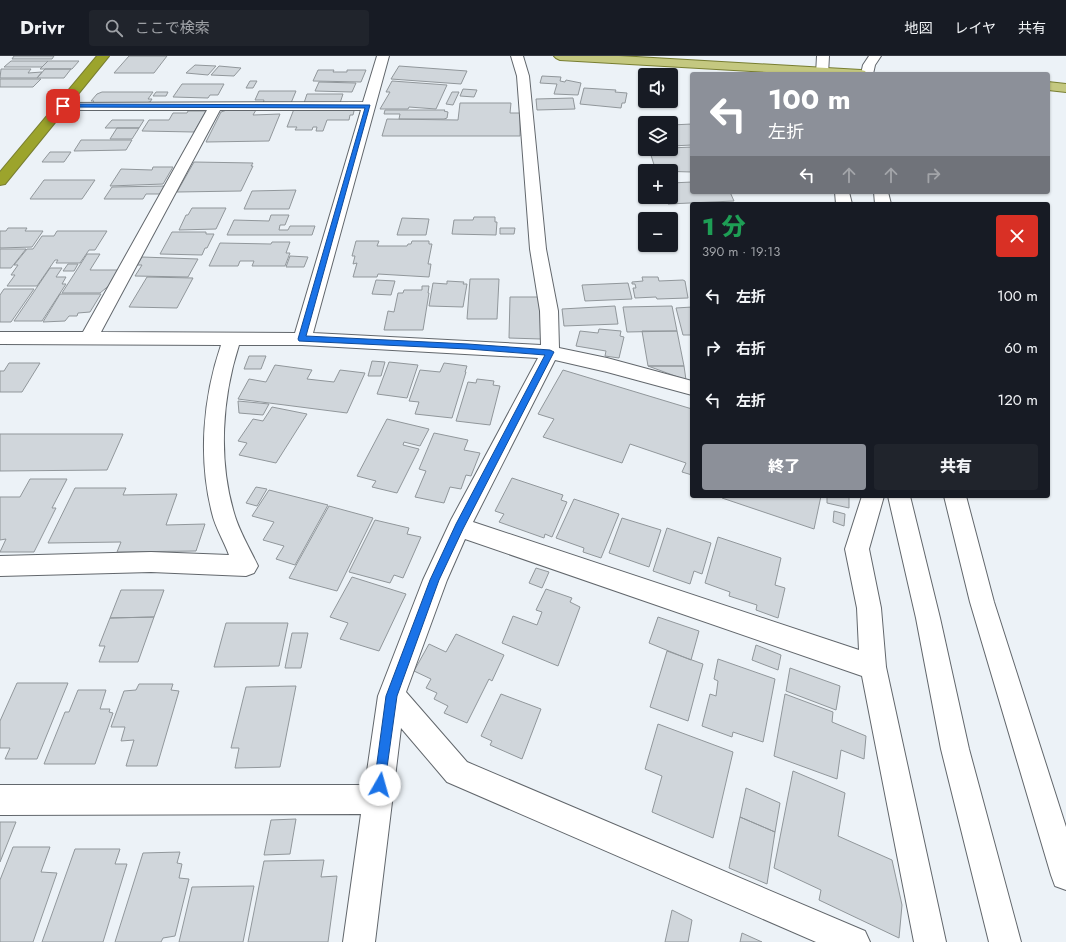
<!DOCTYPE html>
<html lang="ja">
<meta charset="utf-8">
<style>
:root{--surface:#171b24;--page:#20242c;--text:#f1f3f6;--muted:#9ea1a6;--line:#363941;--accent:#8c9099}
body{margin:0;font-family:Jost,"Noto Sans JP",sans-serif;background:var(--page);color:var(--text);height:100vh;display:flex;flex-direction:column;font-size:15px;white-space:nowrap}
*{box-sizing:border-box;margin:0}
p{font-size:13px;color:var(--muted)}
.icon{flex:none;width:22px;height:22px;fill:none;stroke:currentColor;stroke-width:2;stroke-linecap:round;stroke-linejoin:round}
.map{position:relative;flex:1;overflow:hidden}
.drawer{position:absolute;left:690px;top:146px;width:360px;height:296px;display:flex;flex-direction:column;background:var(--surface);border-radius:4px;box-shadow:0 1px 3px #0004}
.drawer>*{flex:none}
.guide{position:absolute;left:690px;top:16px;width:360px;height:122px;border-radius:4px;box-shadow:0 1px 3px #0004;background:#8c9099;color:#fff;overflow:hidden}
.tools{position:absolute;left:638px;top:12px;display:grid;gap:8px}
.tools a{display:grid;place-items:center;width:40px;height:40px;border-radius:4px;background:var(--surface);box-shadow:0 1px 3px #0004;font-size:20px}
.pin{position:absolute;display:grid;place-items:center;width:34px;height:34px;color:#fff;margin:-17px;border-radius:8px;box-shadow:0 2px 6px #0006}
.me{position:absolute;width:44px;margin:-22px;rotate:7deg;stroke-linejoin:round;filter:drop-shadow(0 0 3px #0008)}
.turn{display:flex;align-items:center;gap:14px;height:84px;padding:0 12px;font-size:18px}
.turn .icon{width:52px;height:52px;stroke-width:2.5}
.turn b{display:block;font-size:28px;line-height:34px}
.lanes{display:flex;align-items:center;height:38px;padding:0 12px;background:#0003;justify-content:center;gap:20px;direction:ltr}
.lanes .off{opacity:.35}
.round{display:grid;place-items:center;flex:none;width:42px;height:42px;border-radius:4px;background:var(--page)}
.head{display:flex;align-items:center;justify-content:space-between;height:68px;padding:0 12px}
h1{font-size:24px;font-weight:800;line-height:30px;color:#1e9e55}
.primary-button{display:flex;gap:8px;margin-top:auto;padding:8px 12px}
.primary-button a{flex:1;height:46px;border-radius:4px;background:var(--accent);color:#fff;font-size:16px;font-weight:800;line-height:46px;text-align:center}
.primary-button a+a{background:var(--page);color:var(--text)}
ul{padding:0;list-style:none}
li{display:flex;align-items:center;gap:12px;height:52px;padding:0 12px}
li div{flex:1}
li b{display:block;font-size:15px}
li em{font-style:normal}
header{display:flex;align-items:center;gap:24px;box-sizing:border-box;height:56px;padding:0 20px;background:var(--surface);border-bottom:1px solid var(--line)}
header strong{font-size:19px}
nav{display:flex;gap:22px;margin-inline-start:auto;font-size:14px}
.search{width:280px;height:36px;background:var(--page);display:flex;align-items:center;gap:10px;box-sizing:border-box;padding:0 14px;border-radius:4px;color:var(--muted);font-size:15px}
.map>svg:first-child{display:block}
</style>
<header>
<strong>Drivr</strong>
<div class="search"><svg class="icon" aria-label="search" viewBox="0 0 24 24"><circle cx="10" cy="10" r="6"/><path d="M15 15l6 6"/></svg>ここで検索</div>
<nav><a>地図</a><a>レイヤ</a><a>共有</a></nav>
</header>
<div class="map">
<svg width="1066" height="886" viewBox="0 0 1066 886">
<rect width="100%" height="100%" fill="#ecf2f7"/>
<path fill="#d0d6db" stroke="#91979b" d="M14,0H54L52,3H12Z
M129,0H167L154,17H114Z
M11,5H48L42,11H4Z
M48,5H79L72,13H40Z
M195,9L216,10L208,19L186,17Z
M219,10L241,12L234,20L211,19Z
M399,10L467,15L461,28L391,23Z
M1,13H31L28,17L42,16L37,22H0Z
M45,13H71L64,22H37Z
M318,14H334L333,16H347V14H366L361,26L313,25Z
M542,20L561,21L560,25L565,26L566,24L581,27L578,39L554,38L557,28L540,27Z
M0,23H41L33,31H0Z
M250,25H257L253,32H246Z
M392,25L447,29L436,53L409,51L408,53H380L390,36H386Z
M319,26L356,27L352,36L315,35Z
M182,28H224L218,39H210L208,42L173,41Z
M584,32L616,34L615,36L627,37L625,47H622L621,52L580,48Z
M463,33L477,34L474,41L460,40Z
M259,35H296L291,47H263L264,44H255Z
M102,36H153L148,43H152L150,46L146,47H92L94,45H91L97,38Z
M156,36H168L166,40H153Z
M452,36H459L453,49L446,48Z
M307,38H343L340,47H304Z
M573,42L575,53L537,54L536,43Z
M460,47H511L510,57H520V80H382L387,63L458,64Z
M294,53H350L354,55L353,59H350L349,64H327L323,75H316L317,71H313L312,74H295L297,71H287Z
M227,54H256L253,59L280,58L269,85L206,86L221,56Z
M385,54H445L444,55L448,56L447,62L444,63H399L400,58H384Z
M188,55H206L194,76L142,75L149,64H169L173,57H187Z
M112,64H144L139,72H105Z
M692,68V89L671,90V69Z
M117,72H139L132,83H110Z
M81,84H132L126,94L74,95Z
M692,91V116L656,115L649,93Z
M50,96H71L64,106H42Z
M194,106L253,107L251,110H253L241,135L177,136Z
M153,111H173L163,128L110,130L121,113L152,114Z
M44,124H95L82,143H30Z
M692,126V136H730L734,145L668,148L665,141H671V127Z
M165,130L161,138H146L143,143H104L112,131Z
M296,134L289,153H244L252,135Z
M192,152H226L216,173L179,174L186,159H188Z
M271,159H289L285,169H280L279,174H288L290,170H315L312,179H227L234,164L269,165Z
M474,161H495V166H497L496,179L452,178L454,164H473Z
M402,162L429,163L426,179H397Z
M8,172H27L25,175H43L32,191L0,192V175H6Z
M500,172H515L514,178H500Z
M57,175H107L95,194H89L80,207H56L58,204H55L37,230H7L15,219H11L18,209H14L27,193H33L42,180H54Z
M172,176H206V178H214L207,192H205L202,199L160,198Z
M356,185H379L377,190H407L408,188H411L412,185H429V188H432L428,208H431L429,221L378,218L377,221H353L357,207L353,208L355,200H352Z
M272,186H290L286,197H290L285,210H252L254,205H240L238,210H209L220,187L271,188Z
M0,193H26L11,212H0Z
M87,198H100L90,214H119L111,228L100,237H62Z
M290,200L308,201L304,211H286Z
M142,201L198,203L188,221L135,220L142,209H137Z
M68,208H78L74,215H63Z
M50,212H62L56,221H66L62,228H66L42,265H14Z
M147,221L193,222L177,252L129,251Z
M642,221H658L659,225L683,224L685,225L688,242L657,243L656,241L635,242L633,232H636L635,228H632V226L643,225Z
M470,223H499L497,263H467Z
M376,224L395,225L391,239L372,238Z
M447,225L464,226L463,228H467L463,251L429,250L433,227L447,228Z
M628,227L632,243L585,245L582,229Z
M422,230H429L428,237H429L423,274H384L388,255L394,256L398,237H403L404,234H422Z
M4,233H34L11,266H0V239Z
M60,238H101L90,256L78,257L77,260H69L65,265L43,266Z
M510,241H540L541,283L509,282Z
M615,250L618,268L564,270L562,253Z
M672,250L677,275L627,276L623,251Z
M692,251V279H683L676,252Z
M599,273L621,275L620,280L624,281L619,302L605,300L606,295L576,290L580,275L598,277Z
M642,275H677L684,310H648Z
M249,300H266L261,313H244Z
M372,305L385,306L381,320H368Z
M389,306L418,309L407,342L377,338Z
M9,307H40L22,336H0V315H4Z
M444,307L467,310L465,316H466L452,362L415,358L419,346L409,345L420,314L440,316Z
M275,309L312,314L307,323L334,326L340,314L365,317L347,357L238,343L249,323L266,326Z
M648,310H684L686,324Z
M563,314L692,353V419L682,416L686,407L630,388L622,407L543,381L554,363L538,358Z
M477,323L494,325L493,329L500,330L490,369L456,365L468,326L476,327Z
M238,345L269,348L263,359L239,357Z
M272,351L307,358L276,407L239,399L247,387L238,385L253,363L263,365Z
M387,363L429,373L420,390L404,386L403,389L419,393L397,437L372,431L376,425L357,420Z
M434,377L468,384L464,394L480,397L471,420L466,419L461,433L450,431L444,447L415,441L426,415L419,413Z
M0,378H123L107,414L0,415Z
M512,422L563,439L561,444L567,446L552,481L545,478L544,482L499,466L504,458L495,455Z
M30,423H67L52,452H56L34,496H0L6,483L0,484V441H20Z
M256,431L267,433L257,450L246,447Z
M75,432H126L123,439L177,438L166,469L205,468L196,495L117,496L121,486L48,487Z
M269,434L328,449L295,509L276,503L284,490L263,484L274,466L252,460Z
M723,440H821L814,473L722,442Z
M827,440H849V452L827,447Z
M574,443L619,458L601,502L583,496L584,492L556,482Z
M329,450L373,462L337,535L289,522Z
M834,455L845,458L844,470L833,466Z
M622,462L661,474L649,511L609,497Z
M375,464L409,472L407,478L421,481L403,522L394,519L390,527L349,516Z
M667,472L711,487L702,518L694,515L690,528L653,515Z
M718,481L781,502L775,529L785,532L778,562L756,554L757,549L729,540L730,536L705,527Z
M536,512L549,516L542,532L529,527Z
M352,521L406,538L379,595L340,583L348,567L330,561Z
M546,533L572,542L570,546L580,551L558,610L502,587L513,560L537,569L542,556L536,554Z
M121,534H164L154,561L110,562Z
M154,561L138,606H99L105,590H99L110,562Z
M658,561L699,575L691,604L649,587Z
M226,567H288L279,610L214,611Z
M292,577H308L301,612H285Z
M456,578L504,599L492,625L489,623L467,667L444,657L448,650L434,643L437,637L426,632L431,623L414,615L429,588L446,596Z
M756,589L781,599L778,614L752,604Z
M667,595L703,608L688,665L650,651Z
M718,603L775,623L763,686L733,676L732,681L702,670L710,638L716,640L718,625L714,623Z
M790,612L840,630L836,654L786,635Z
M17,627H68L37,703H5L10,692H0V665Z
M139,628H173L171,634L179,635L157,710H126L134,684L121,685L125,671H111L124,635L136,634Z
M296,630L280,711L235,712L239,692H231L246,631Z
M78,634H106L100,653H110L109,656L113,657L95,708H44L65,656H69Z
M501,638L541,653L522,703L490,689L492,685L481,680Z
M785,638L833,656L832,666L866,680L864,703L841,694L837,723L774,700Z
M658,668L733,696L713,782L652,756L662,720L645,713Z
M793,715L845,737L838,780L892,804L902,849L899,882L819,844L821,834L774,812Z
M746,732L780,747L775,776L740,761Z
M740,761L775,776L767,828L729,812Z
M296,763L290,798L264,799L271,764Z
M0,766H16L0,806Z
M13,791H50L41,816L57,817L33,886H0V824Z
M75,793H120L115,808H127L103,886H42Z
M180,796L177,807L182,808L179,822L189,823L175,880L163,882L161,886H115L143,797Z
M324,804L321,821L337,820L328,886H248L264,805Z
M254,830L243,886H179L192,831Z
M672,854L692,864L688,886H665Z
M742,877L762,886H740Z"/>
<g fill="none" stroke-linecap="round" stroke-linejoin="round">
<g stroke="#62676c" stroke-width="2">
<path id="minor" d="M377,0H389L313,277L541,289L540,255L530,193L517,20L511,0H523L529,20L546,193L558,255L559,292L607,302L692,325V339L607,316L555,304L473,466L859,594L857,552L845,493L862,440H884L869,493L881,552L886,611L946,886H914L862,620L465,483L447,524L406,636L467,706L865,875L870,886H816L447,726L401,672L375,886H343L361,758L0,759V729H365L378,640L423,524L451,464L538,302L302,289H239C222,342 218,403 234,457C239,475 250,493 258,510L254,517L246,520L151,516L0,520V500L151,496L229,499C224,485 215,471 212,457C198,402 203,342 221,289L0,288V276H83L207,54H63L58,53L57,50L58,47L363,46ZM220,54H361L295,277L101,276Z
M817,0H829L828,18H816Z
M869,0H881L875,9L873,18H861L863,9Z
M835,136H849L852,148H836Z
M874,136H888L891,148H875Z
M888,440H910L940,562L969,693L1021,886H989L941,693L916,562Z
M944,440H966L994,546L1066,771V834L1055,830L1051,819L970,546Z"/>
</g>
<g stroke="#787e31" stroke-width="2">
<path id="major" d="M554,0H619L861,14L865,15L867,18H801L560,4L556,2Z
M1048,26L1066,28V36L1048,34Z"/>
</g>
<g stroke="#787e31" stroke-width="2">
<path id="highway" d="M97,0H109L5,128L0,129V116Z"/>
</g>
<use href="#minor" fill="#fff" fill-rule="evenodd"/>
<use href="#major" fill="#c4c880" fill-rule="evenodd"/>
<use href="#highway" fill="#9ca42c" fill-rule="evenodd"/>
</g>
<path fill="#1a73e8" stroke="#114b97" d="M63,48L370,49L306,280L468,288L550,294L554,296L463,473L439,524L397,640L384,733L380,735L375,733L374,729L386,640L430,524L456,468L545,299L468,293L299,285L298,283L365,52L61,51L60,50Z"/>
</svg>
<div class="tools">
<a><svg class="icon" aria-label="sound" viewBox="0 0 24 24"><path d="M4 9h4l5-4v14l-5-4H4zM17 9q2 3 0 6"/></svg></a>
<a><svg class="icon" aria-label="layers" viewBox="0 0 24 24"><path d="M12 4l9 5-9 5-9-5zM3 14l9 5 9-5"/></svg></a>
<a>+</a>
<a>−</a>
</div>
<div class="pin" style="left:63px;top:50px;background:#d93025"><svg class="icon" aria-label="arrive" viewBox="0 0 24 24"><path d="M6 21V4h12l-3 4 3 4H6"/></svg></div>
<svg class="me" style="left:380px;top:729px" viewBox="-20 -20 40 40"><circle r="19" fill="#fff"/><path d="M0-13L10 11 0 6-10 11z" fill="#1a73e8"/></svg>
<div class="guide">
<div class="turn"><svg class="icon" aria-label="left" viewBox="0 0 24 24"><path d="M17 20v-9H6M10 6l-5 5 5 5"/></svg><div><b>100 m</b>左折</div></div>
<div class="lanes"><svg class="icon" aria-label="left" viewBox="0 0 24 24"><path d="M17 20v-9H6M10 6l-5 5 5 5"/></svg><svg class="icon off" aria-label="ahead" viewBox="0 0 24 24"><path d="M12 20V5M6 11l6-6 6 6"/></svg><svg class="icon off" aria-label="ahead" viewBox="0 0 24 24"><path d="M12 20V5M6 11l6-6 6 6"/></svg><svg class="icon off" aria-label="right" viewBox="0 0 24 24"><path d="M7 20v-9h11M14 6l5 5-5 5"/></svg></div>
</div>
<section class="drawer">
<div class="head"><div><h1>1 分</h1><p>390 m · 19:13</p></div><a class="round" style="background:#d93025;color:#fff"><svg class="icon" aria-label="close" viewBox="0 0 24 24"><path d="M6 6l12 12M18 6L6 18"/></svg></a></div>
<ul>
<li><svg class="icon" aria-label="left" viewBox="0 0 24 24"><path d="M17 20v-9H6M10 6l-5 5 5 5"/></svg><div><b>左折</b></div><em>100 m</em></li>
<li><svg class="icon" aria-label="right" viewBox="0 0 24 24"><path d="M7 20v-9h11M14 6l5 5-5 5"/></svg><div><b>右折</b></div><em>60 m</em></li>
<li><svg class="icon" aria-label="left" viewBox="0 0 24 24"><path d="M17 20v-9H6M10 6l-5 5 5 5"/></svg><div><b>左折</b></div><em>120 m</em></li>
</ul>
<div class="primary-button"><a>終了</a><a>共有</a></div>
</section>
</div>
